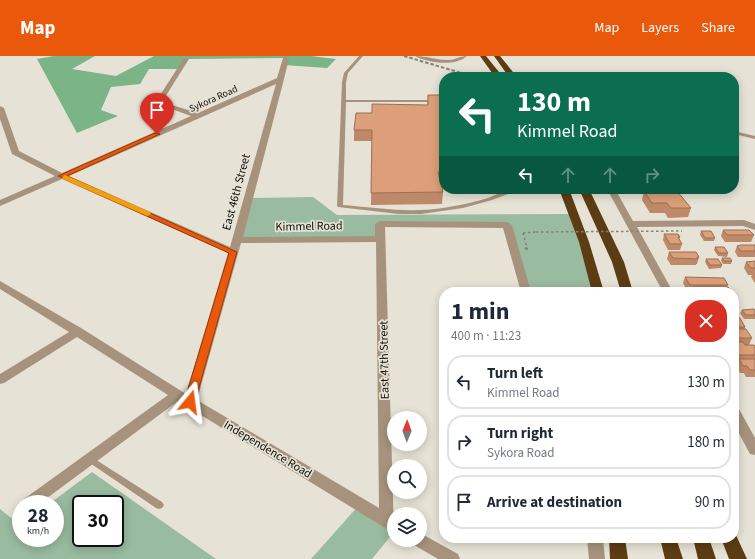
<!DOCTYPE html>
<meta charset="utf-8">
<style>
:root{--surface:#fff;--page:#f2f2f3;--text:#1f2937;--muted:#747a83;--line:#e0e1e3;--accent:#ea580c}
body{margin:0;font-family:"Source Sans 3",sans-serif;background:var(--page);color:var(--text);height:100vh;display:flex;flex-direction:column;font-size:15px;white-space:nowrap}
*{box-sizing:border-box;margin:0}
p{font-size:13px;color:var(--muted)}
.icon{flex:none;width:22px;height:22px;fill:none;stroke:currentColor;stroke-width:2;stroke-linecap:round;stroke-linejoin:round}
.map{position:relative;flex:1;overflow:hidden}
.side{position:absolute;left:439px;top:231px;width:300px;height:256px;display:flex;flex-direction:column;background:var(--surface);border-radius:16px;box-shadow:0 2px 10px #0003}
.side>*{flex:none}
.hud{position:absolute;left:439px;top:16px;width:300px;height:122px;border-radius:16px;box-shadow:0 2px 10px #0003;background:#0b6e4f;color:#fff;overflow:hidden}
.needle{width:26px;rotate:1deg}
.tools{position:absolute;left:387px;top:355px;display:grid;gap:8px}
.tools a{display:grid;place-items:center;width:40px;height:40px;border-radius:50%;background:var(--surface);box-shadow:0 2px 10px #0003;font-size:20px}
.speed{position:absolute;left:12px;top:439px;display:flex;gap:8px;font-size:20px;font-weight:700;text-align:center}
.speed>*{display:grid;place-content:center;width:52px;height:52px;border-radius:50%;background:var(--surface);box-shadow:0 2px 10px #0003;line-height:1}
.speed small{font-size:10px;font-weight:400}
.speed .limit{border:2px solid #111;border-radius:6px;background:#fff;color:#111}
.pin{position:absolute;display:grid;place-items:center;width:34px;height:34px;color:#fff;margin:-41px -17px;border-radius:50% 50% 50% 0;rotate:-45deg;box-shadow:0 0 4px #0007}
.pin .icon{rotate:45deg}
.me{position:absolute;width:44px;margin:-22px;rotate:16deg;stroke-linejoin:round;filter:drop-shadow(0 0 3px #0008)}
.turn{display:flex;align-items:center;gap:14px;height:84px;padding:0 12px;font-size:18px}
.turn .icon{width:52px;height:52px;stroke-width:2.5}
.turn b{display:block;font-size:28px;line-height:34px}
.lanes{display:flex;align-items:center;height:38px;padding:0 12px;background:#0003;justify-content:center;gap:20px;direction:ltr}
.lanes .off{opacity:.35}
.round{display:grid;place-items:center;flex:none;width:42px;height:42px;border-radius:16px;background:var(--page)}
.overview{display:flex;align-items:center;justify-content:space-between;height:68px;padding:0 12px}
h1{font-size:24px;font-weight:700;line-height:30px}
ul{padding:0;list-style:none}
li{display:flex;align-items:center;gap:12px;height:54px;margin:0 8px 6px;padding:0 4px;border:2px solid var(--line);border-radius:16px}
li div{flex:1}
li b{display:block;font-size:15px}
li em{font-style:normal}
header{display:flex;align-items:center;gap:24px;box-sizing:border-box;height:56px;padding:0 20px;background:var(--accent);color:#fff}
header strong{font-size:19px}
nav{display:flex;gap:22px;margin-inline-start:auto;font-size:14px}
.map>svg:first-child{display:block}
</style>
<header>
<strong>Map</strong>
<nav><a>Map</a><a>Layers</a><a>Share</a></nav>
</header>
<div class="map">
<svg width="755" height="503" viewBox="0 0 755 503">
<rect width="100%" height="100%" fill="#e6e2d5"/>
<path fill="#99bb9f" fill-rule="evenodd" d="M313,141L337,159L573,158L595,236H526L507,169L381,168V183L237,184L248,142Z
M92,416L216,503H0V453L21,470V482H55V448H49ZM81,448H115V482H81Z
M360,448L394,469V476L372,503H311Z"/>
<path fill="#7bb486" d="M54,0H95L72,13L116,20L154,0H311L336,3L327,12L284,9L286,2L186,3L180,13H149L140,28L111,31L101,54L118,60L77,77L37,3Z"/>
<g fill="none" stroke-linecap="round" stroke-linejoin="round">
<path stroke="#858178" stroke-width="1.5" stroke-dasharray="2.5 2.5" stroke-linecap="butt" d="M523,177L527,192
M523,177L536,176"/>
<path stroke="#858178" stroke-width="2" stroke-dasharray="3 3" stroke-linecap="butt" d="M525,192L527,193V191"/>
<path fill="#a7937d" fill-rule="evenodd" d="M359,0H363L348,17L346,26V44H444V46H346L343,149C381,152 411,158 449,151C462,149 475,146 488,142C498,138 508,133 520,133L519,134L492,144L463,152L421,158H399L338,151L337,150L342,26L344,17Z
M415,0C426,0 437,4 448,4C455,4 460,0 467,0C455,11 428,7 415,0Z
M734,75L755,80V83L734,78Z
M90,400L162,446L164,449L162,452L159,453L156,452L87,405L86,403L87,401Z"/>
<path fill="#a7937d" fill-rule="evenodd" d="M286,0L289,2L284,23L243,181L375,180V168L380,165L507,166L512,169L531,236H521L503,172L385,171L394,476L382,470L178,345L39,448H22L24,443L168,339L77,281L4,327L0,328V318L69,276L0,233V225L81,272L186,338L228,197L62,123L0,150V144L55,120L12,98L0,63V50L4,52L19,95L62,117L191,60L155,47L184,2L189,3L162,46L198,57L277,22L283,2ZM276,28L230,191L69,120ZM376,186L379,452L197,344L241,187Z
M607,133H615L633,165L744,164L755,168V174L743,170L637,171L673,236H663Z
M734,351L739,353L755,382V399L750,398L734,368Z
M420,477L458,498L460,503H438L414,489L412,484H420Z
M587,482H603L605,503H589Z"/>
<path fill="#5c3c13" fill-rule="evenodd" d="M480,0H486L503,21H495Z
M494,0H500L517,21H509Z
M559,133H569L589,186L604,236H592L579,186Z
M579,133H589L624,206L633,236H621L612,206Z
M734,476L735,477L747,503H729L721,482H734Z
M609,482H625L628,503H610Z
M660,482H676L683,503H665Z
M693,482H709L716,503H698Z"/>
<path stroke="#838077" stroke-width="2" stroke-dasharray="3.5 2" stroke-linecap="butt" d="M404,0L475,21"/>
<path stroke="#858178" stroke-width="1.5" stroke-dasharray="2.5 2.5" stroke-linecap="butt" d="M536,176L682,175"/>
</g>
<path fill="#bd8968" d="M428,39H444V128H441L443,136L442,148L371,149L372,85H354V74L372,57L427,49Z
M644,135L691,152L688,161L668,162L665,157H650L642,144Z
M723,174L754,179L751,186H725L721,180Z
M701,175L715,182L714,185H704L700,179Z
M664,178L680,181L679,183L682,188L680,194H668L663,184Z
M755,189V201H738L735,196L737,190Z
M715,191L728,197L727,201L718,200L714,194Z
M669,196L699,201L697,208H696V209H671L667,203Z
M722,202L732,205L731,208H723L721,205Z
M706,203L722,209L721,212L709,213L705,206Z
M755,205V227L751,221L752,219H748L744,212L746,206Z
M685,221L728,229L727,231L731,235V236H688L683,227Z
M742,254L755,255V263H744L740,257Z
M734,262L745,271V273L752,282L749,289H744L755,290V321H746L744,317H740L736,310L738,306H734Z"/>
<path fill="#dc9f79" stroke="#9a6f55" d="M428,39H444V116H438L443,136L371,137L372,74H354L356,57H372V48L428,49Z
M644,135H677L691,152H671L667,147H652Z
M723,174H749L754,179H727Z
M701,175H711L715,182H705Z
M664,178H678L680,181H678L682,188H670Z
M741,189H755V195H741L737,190Z
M715,191H724L728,197H719Z
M669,196H696L699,201H697L698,203L673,202Z
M722,202H730L732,205H724Z
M706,203H718L722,209H710Z
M755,205V212H751L746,206Z
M685,221L724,222L728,229H690Z
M692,231H728L731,235H727V236H695Z
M754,253L755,255V259H746L742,254Z
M734,262H740L745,271H734Z
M734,273H746L752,282H734Z
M734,286H743L745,289H754L755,290V299H734V289H735Z
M739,303H755V314H750L747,310H743Z"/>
<path fill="#ea580c" stroke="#983908" d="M155,77L160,78L67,120L237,196L195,346L193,348H186L184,346L229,197L58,120Z"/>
<path fill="#f59e0b" d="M65,119L150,156L151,158L147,160L145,159L63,123L62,122Z"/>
<g text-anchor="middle" stroke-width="3.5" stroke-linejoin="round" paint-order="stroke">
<g font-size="10" fill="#0f0d09" stroke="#e6e2d5">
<text transform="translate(213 42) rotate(-24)" y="4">Sykora Road</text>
</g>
<g font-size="12" fill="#0f0d09" stroke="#e6e2d5">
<text transform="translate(236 136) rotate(-75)" y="4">East 46th Street</text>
<text transform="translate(309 170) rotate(-1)" y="4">Kimmel Road</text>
<text transform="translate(384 304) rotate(-91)" y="4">East 47th Street</text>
<text transform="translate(268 393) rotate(31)" y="4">Independence Road</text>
</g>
</g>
</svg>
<div class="tools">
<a><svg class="needle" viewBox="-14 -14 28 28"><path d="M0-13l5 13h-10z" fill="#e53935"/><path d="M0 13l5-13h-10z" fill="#747a83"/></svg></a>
<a><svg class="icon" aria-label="search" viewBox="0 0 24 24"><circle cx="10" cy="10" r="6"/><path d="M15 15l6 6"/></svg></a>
<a><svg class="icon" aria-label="layers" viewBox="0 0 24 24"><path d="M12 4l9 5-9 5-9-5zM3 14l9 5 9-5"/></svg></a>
</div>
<div class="speed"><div>28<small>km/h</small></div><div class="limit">30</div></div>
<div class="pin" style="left:157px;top:78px;background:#d93025"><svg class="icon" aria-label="arrive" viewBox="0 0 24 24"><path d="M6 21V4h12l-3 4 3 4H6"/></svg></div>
<svg class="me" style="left:190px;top:346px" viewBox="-20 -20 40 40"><path d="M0-17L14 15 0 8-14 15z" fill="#ea580c" stroke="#fff" stroke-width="4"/></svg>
<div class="hud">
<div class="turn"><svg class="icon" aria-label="left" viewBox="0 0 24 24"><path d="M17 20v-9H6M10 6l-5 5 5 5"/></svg><div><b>130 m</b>Kimmel Road</div></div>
<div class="lanes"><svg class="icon" aria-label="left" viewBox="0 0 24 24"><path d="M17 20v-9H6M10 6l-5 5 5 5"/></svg><svg class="icon off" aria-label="ahead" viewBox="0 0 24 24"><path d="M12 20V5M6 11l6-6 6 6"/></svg><svg class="icon off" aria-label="ahead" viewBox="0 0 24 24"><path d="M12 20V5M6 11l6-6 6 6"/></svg><svg class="icon off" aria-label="right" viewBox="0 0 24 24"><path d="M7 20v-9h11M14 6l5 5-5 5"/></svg></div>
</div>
<section class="side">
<div class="overview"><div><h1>1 min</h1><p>400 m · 11:23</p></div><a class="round" style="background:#d93025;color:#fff"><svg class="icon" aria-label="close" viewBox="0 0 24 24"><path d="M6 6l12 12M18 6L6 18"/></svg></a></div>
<ul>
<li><svg class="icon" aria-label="left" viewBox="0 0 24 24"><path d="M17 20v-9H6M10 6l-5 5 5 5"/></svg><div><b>Turn left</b><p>Kimmel Road</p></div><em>130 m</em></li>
<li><svg class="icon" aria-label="right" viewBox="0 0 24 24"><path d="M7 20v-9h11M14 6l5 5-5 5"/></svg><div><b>Turn right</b><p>Sykora Road</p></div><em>180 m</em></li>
<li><svg class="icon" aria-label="arrive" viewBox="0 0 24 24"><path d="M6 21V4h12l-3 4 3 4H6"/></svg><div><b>Arrive at destination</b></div><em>90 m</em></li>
</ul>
</section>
</div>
